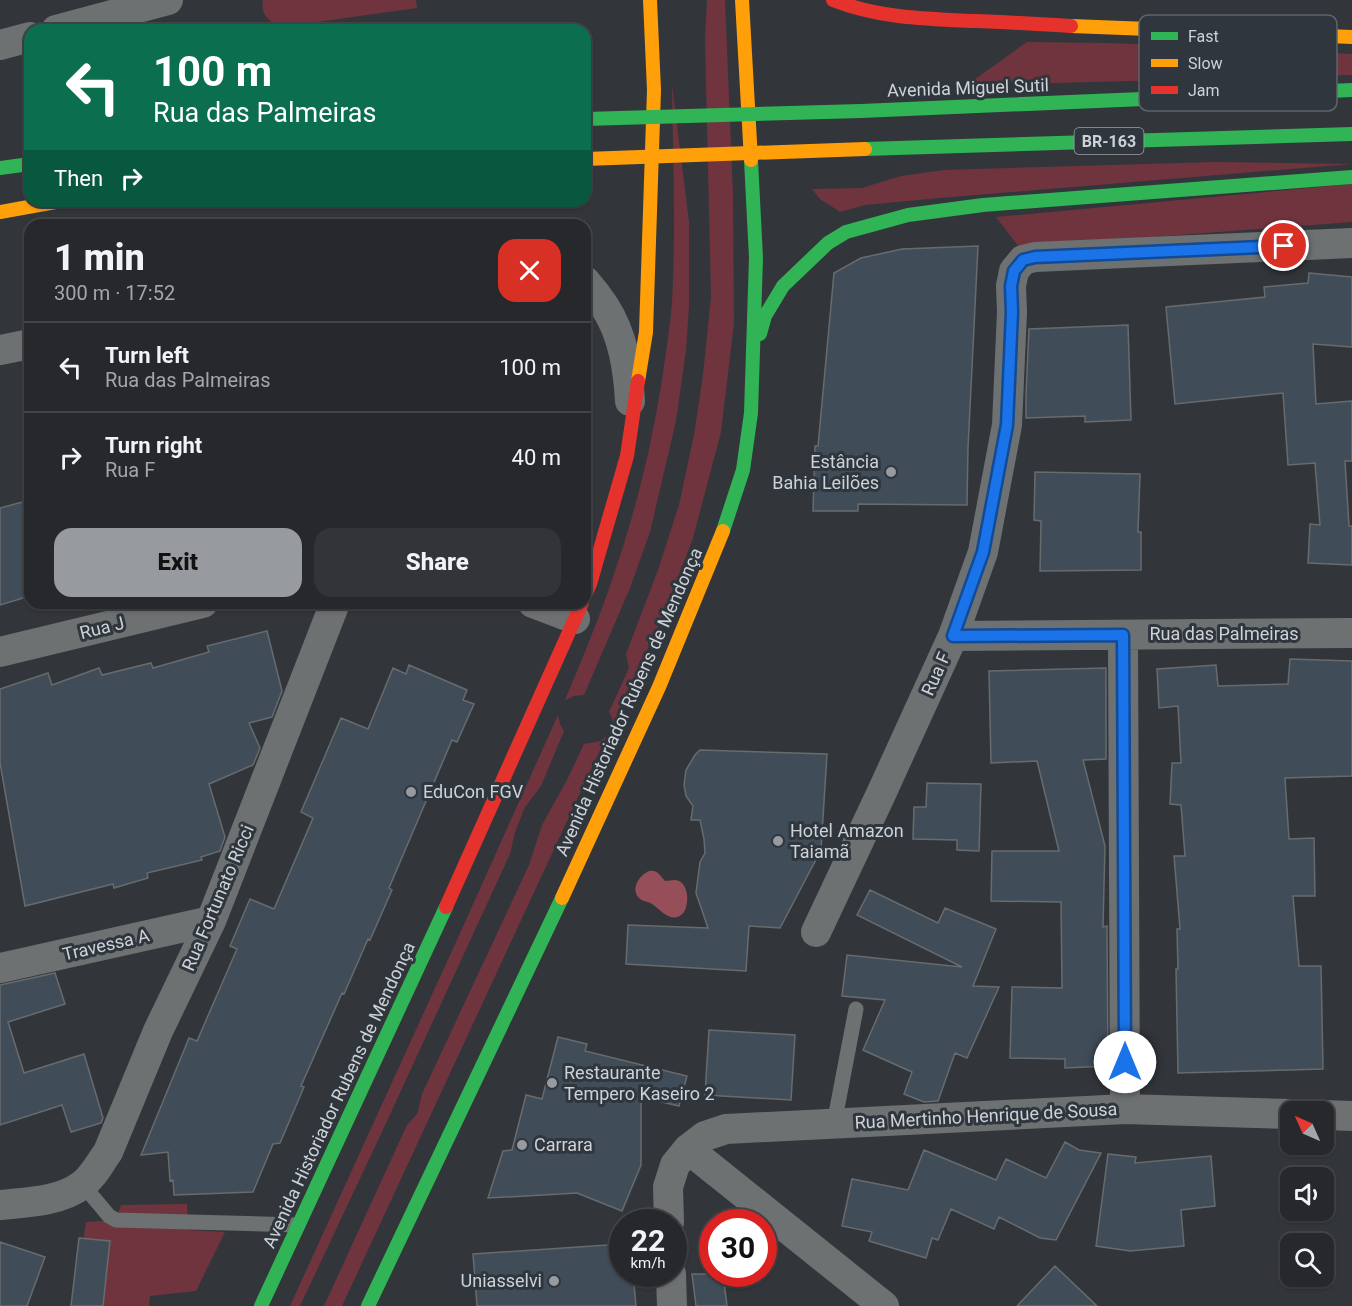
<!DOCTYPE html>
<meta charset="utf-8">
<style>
:root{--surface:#26282c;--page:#323438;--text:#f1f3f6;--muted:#a4a6a9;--line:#424448;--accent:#979b9f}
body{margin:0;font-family:Roboto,sans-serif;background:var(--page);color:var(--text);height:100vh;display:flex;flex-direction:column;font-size:22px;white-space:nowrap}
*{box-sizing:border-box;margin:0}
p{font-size:20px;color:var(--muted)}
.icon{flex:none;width:33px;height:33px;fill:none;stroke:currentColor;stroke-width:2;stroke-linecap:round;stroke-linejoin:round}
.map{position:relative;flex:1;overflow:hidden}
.sheet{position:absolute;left:24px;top:219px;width:567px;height:390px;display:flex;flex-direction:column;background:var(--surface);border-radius:18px;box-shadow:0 2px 4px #0004,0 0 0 2px var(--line)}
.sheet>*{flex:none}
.guide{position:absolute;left:24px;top:24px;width:567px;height:183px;border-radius:18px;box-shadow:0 2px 4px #0004,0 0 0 2px var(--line);background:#0b6e4f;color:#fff;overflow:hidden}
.needle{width:39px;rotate:315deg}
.buttons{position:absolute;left:1280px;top:1101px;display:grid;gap:12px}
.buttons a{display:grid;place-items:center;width:54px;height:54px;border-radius:12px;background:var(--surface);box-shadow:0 2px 4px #0004,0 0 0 2px var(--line);font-size:30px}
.speed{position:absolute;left:609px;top:1209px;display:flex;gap:12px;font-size:30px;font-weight:700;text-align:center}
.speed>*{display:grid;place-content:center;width:78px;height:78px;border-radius:50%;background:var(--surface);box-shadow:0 2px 4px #0004,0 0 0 2px var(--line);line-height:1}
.speed small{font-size:15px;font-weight:400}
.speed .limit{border:9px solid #d22;background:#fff;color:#111}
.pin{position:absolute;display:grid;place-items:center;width:51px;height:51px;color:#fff;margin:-26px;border:3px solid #fff;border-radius:50%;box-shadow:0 2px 6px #0007}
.me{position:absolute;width:66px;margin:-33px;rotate:0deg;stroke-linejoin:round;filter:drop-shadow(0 0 4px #0008)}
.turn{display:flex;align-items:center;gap:21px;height:126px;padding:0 30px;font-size:27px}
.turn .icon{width:78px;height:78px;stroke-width:2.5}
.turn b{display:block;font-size:42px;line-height:51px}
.then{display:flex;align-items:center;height:57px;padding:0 30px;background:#0003;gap:12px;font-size:22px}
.round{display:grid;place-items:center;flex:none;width:63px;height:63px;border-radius:18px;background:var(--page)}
.overview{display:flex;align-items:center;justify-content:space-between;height:102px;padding:0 30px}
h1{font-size:36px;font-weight:800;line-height:45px}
.button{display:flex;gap:12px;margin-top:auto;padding:12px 30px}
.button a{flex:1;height:69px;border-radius:18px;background:var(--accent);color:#111;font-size:24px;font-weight:800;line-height:69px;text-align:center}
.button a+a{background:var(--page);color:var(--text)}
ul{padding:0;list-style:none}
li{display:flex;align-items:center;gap:18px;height:90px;padding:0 30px;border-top:2px solid var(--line)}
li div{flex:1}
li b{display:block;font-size:22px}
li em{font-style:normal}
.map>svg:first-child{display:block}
</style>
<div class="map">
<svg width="1352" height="1306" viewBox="0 0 1352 1306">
<rect width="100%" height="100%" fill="#32363a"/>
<path fill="#70343e" d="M263,0H416L417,8L281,27C269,22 260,14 263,0Z
M707,0H725L733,195L734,323L721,432L693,538L667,607L613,724L612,718L609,712L629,668L626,654L658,570L679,505L694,435L703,375L711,297L705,38Z
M1027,42L1109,43L1352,54V75L1054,83L971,82Z
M672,85L689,222V306L686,350L676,421L650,532L630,588L584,695L574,696L565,700C582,659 599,619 613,577C638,505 656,428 666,352C668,336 671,319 672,303C676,230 673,158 672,85Z
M1214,162L1352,164L940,198L865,205L840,212L820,199L812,189L862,188L901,176L944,170Z
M1352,184V222L1019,247L996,217Z
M558,715L560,724L564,731L541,786L525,807L515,832L510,854L381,1134L300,1306H290L461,931Z
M607,735L342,1306H324L407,1125L417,1114L422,1094L529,865L542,825L567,780L584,744L601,741Z
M187,1204L188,1230L225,1232L196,1291L150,1296L149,1306H74L86,1222L116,1220L121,1205Z"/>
<path fill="#964e59" d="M649,871C658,870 659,875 665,881C670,881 675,879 679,881C689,886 689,904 684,912C673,926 661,910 652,904C647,901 643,902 639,898C630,888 640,875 649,871Z"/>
<path fill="#404d59" stroke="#676b6e" stroke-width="1.5" d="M978,246L968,448L967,505L858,504V511H813L815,446H818L834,273L861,258L902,249Z
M1309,273L1352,277V347L1313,344L1316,404L1352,401V461H1345L1349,526H1352V565L1308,563L1310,524L1320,525L1315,463L1288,465L1283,393L1175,404L1166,307L1265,297L1264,287L1308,283Z
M1128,325L1131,420L1085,422V416L1026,418V394L1029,329Z
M1035,472L1140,474L1138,532H1141V570L1040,571L1041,521L1034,520Z
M30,500V596L0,605V508Z
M267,631L282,691L272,717L249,723L260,748L253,765L209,784L225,837L220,851L201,857L202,860L147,873L148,878L114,888L113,884L25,906L0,763V689L48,673L52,685L99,668L102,675L151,663L153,668L209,652L207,646Z
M1290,659L1352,661V776L1285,778L1289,839L1314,838L1315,896H1293L1299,966H1321L1323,1069L1178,1073L1176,969H1178L1177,929H1180L1174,856H1185L1181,805L1170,804L1172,763H1181L1178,706L1159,708L1157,669L1216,665L1218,686L1288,684Z
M409,665L467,690L463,700L474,704L457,742L452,740L389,888L392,890L370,940L368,939L344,994L342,993L301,1086L304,1087L280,1143L273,1144L253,1192L174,1195L173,1180L170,1181L168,1152L141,1155L189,1038L197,1041L237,949L230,946L250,899L274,909L313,818L301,812L341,718L368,729L393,668L406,674Z
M1106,668V759L1083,760L1105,846L1103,927L1107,926L1108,1066L1065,1068V1059L1010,1058L1012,987L1062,988L1061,902L991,901L992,851H1059L1037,761L991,763L989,671Z
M700,750L827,754L821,850L780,928L749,926L746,971L626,964L628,925L708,928L696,893L700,862L705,853L704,839L700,820H691L693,806L686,796L684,785L686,770L695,755Z
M927,783L981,784L979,851L957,850V840L913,839L914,807H926Z
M870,890L938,923L945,908L996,929L973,986L999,987L967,1058L955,1053L938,1101L924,1102L904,1094L912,1072L863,1050L885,1000L842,996L847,955L962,967L857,915Z
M55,973L65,1004L8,1022L24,1073L84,1054L103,1118L101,1123L71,1132L62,1105L0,1125V985Z
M709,1030L795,1035L791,1100L705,1095Z
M558,1037L587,1044L585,1051L687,1076L679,1106L641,1097V1165L622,1211L577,1193L488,1198L503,1151L512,1150L526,1095L542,1099Z
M1065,1142L1079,1150L1101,1153L1056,1240L1040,1238L999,1217L994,1229L951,1209L938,1240L932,1238L926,1258L869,1241L872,1232L842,1226L852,1179L908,1190L924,1150L996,1180L1006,1159L1046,1178Z
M1108,1154L1136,1157L1135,1163L1211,1156L1215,1206L1181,1210L1184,1246L1130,1251L1096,1246Z
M79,1238L110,1241L103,1306H71Z
M0,1242L45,1257L27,1306H0Z
M622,1244V1274H633L636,1306H477L473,1254Z
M1055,1266L1097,1306H1017Z
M692,1274H723L727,1306H696Z"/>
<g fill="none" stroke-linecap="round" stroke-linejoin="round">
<path stroke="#6e7172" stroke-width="15" d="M834,1124L856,1009
M83,1185L109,1216L116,1220L298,1225"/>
<path stroke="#6e7172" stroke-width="30" d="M56,30L168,0
M0,45L30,37
M585,281C592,289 599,298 605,307C623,335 628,368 630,401
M0,350L30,344
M533,603L575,619
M1123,635L1125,1109
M953,636L1352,633
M0,652L203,603
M816,932L881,794L953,636L983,552L1007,425L1012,312L1011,286L1014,271L1023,260L1035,257L1352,243
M0,968L211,921
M1323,1115L1352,1116
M688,1149L884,1306
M0,1205C27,1202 59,1202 82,1185C93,1177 100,1163 108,1152L158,1031L211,921L335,603
M669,1222L668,1187L675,1165L688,1149L705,1136L726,1129L1125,1109L1290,1114
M671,1274L672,1306"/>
<path stroke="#30b455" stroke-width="14" d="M861,111L1352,90
M865,149L1352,134
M0,168L30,164
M760,334L765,316L783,286L828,243L846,232L908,215L983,205L1352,177
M723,531L743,470L751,413L756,258L751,160
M261,1306L446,907
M368,1306L562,898"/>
<path stroke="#ff9f0a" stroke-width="14" d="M742,0L751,160
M1071,26L1352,37
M0,212L61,201
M638,381L646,332L654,90L650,0
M562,898L659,687L723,531"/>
<path stroke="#e5322d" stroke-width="14" d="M833,0C878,18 926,19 974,21C1006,22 1039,24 1071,26
M585,595L590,584L627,456L638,381
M446,907L582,603"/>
<path stroke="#30b455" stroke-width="14" d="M585,119L861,111"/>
<path stroke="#ff9f0a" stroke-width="14" d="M585,159L865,149"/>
</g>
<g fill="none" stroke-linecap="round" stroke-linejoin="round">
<g stroke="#114b97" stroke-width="15">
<path id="route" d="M1125,1062L1123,635L953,636L983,552L1007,425L1012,312L1011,286L1014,271L1023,260L1035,257L1284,246"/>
</g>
<use href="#route" stroke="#1a73e8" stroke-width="10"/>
</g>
<g fill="#979b9f" stroke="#2f363d" stroke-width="2">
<circle cx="891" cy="472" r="6"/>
<circle cx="411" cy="792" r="6"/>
<circle cx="778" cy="841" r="6"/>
<circle cx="552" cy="1083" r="6"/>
<circle cx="522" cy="1145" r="6"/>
<circle cx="554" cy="1281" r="6"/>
</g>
<g text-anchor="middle" stroke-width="6" stroke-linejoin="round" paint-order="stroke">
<rect fill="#2f363d" stroke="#9ea3a8" stroke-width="1.5" x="1074.5" y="128" width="69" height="26" rx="4.5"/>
<g font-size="16" font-weight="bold" fill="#cdd2d6">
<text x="1109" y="147">BR-163</text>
</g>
<g font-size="18" fill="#cdd2d6" stroke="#2f363d">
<text transform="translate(968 88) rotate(-2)" y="6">Avenida Miguel Sutil</text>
<text transform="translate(102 628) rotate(-14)" y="6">Rua J</text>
<text x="1224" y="640">Rua das Palmeiras</text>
<text transform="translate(936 674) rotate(-66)" y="6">Rua F</text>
<text transform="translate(629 702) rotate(-66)" y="6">Avenida Historiador Rubens de Mendonça</text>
<text transform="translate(218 898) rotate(-67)" y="6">Rua Fortunato Ricci</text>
<text transform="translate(106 945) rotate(-13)" y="6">Travessa A</text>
<text transform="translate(339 1095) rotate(-65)" y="6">Avenida Historiador Rubens de Mendonça</text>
<text transform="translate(986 1116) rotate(-3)" y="6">Rua Mertinho Henrique de Sousa</text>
</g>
<g font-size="18" fill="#cdd2d6" stroke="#2f363d" text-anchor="start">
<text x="879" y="468" text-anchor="end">Estância<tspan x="879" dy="21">Bahia Leilões</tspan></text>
<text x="423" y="798">EduCon FGV</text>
<text x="790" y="837">Hotel Amazon<tspan x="790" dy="21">Taiamã</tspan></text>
<text x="564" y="1079">Restaurante<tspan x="564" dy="21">Tempero Kaseiro 2</tspan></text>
<text x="534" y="1151">Carrara</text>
<text x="542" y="1287" text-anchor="end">Uniasselvi</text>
</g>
</g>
<rect x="1139" y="15" width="198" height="96" rx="9" fill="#2f363d" stroke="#5e656b" stroke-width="1.5"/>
<rect x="1151" y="32" width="27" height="8" fill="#30b455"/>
<rect x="1151" y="59" width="27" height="8" fill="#ff9f0a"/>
<rect x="1151" y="86" width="27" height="8" fill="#e5322d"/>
<g font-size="16" fill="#cdd2d6">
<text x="1188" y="42">Fast</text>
<text x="1188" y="69">Slow</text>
<text x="1188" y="96">Jam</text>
</g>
</svg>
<div class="buttons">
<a><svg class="needle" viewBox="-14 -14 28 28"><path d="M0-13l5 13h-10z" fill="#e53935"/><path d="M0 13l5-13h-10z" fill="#a4a6a9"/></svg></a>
<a><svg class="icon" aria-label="sound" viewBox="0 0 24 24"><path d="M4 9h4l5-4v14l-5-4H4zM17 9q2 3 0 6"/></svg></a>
<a><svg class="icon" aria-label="search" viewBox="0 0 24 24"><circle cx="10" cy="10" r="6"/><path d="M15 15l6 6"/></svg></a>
</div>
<div class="speed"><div>22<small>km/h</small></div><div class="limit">30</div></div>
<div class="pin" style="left:1284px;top:246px;background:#d93025"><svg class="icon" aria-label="arrive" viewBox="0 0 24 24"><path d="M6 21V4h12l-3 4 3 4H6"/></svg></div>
<svg class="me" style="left:1125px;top:1062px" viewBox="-20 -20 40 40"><circle r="19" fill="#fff"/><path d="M0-13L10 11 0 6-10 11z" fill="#1a73e8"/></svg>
<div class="guide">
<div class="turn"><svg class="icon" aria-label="left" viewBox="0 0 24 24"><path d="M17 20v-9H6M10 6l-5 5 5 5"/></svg><div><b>100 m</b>Rua das Palmeiras</div></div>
<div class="then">Then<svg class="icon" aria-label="right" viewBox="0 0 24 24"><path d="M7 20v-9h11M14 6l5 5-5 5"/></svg></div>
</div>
<section class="sheet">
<div class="overview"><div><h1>1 min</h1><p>300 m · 17:52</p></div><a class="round" style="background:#d93025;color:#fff"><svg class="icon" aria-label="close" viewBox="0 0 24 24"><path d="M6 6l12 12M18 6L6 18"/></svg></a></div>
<ul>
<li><svg class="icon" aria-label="left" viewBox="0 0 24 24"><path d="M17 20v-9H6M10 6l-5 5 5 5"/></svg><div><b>Turn left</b><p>Rua das Palmeiras</p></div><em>100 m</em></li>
<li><svg class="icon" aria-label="right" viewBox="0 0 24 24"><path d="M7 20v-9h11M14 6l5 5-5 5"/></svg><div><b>Turn right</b><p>Rua F</p></div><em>40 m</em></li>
</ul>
<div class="button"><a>Exit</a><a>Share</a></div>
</section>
</div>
